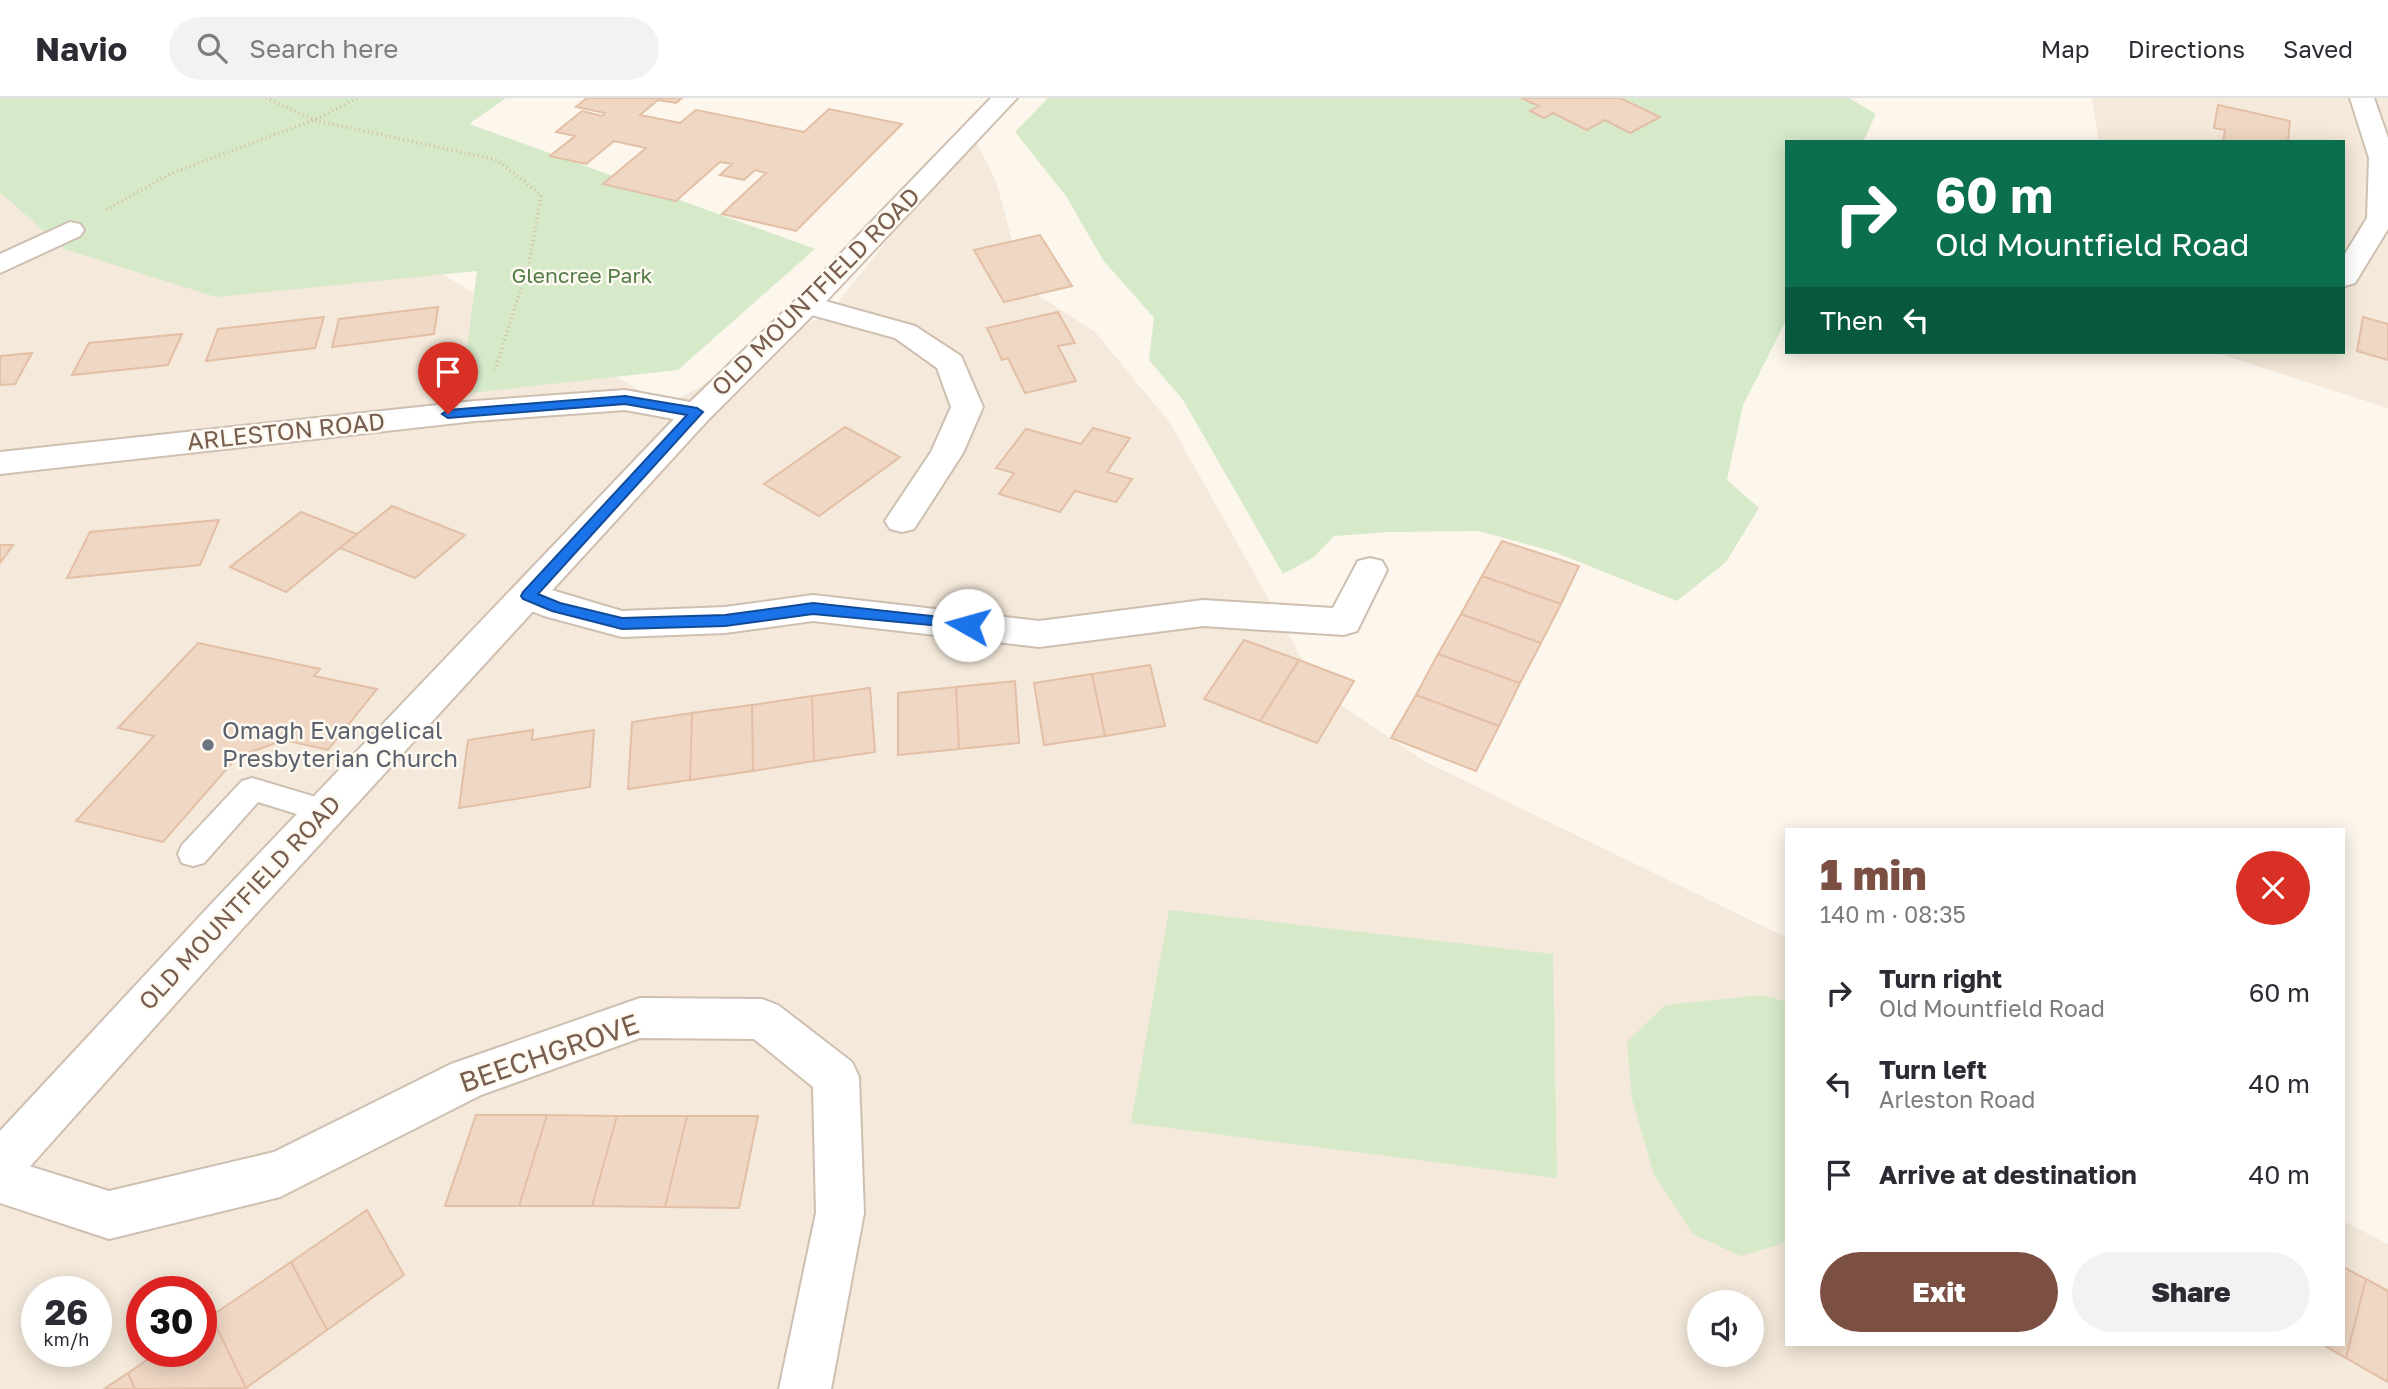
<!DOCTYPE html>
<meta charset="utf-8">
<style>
:root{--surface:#fff;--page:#f2f2f3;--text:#2b2b33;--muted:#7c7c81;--line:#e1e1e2;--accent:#7c4f43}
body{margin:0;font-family:"Golos Text",sans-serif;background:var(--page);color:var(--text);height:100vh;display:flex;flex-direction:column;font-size:26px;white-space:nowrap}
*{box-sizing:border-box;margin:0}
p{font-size:23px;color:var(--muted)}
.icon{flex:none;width:38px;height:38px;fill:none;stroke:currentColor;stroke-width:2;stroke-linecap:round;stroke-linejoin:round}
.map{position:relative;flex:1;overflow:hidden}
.drawer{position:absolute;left:1785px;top:730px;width:560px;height:518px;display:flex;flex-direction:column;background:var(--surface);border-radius:0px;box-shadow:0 4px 18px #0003}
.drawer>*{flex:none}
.top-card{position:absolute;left:1785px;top:42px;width:560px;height:214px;border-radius:0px;box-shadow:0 4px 18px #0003;background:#0b6e4f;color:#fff;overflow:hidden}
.fabs{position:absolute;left:1687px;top:1192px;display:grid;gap:14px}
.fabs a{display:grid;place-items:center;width:77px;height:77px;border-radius:50%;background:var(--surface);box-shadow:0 4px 18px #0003;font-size:35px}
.speed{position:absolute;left:21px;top:1178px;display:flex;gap:14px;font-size:35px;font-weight:700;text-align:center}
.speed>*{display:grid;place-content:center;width:91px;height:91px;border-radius:50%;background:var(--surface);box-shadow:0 4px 18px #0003;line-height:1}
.speed small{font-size:18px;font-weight:400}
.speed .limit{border:10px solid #d22;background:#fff;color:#111}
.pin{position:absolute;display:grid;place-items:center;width:60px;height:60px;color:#fff;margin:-72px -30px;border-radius:50% 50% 50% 0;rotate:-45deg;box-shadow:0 0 7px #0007}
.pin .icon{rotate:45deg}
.me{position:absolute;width:77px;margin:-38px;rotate:277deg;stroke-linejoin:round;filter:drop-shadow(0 0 5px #0008)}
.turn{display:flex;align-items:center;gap:24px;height:147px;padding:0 35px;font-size:32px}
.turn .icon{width:91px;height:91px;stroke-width:2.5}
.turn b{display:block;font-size:49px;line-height:60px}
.then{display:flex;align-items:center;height:66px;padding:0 35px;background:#0003;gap:14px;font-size:26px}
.round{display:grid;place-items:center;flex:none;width:74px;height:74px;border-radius:37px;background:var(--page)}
.summary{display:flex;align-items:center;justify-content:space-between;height:119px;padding:0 35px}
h1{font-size:42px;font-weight:800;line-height:52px;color:var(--accent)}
.button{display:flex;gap:14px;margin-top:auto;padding:14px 35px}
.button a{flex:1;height:80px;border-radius:42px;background:var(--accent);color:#fff;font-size:28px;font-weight:800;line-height:80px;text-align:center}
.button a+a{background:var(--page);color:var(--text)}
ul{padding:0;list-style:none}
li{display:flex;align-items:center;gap:21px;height:91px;padding:0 35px}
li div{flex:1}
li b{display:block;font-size:26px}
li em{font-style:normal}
header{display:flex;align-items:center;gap:42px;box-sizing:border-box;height:98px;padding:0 35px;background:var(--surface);border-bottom:2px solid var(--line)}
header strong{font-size:33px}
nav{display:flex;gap:38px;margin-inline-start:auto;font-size:24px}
.search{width:490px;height:63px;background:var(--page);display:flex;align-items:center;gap:18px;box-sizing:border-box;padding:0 24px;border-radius:38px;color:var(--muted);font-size:26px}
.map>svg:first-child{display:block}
</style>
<header>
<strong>Navio</strong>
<div class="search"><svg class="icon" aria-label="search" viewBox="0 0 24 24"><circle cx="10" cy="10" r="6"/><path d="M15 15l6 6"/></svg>Search here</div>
<nav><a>Map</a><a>Directions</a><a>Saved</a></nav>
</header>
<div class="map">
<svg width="2388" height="1291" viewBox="0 0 2388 1291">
<rect width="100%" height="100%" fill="#fcf6ec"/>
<path fill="#f4e9da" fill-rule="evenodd" d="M2092,0H2388V310L2213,254H2343V44H2099Z
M0,20L408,156L666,308L831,213L972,35L996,83L1025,189L1095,234L1170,325L1320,593L1426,664L1787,840V1246H2343V1123L2388,1146V1291H0ZM37,1194H96V1253H37ZM142,1194H201V1253H142ZM1699,1204H1752V1256H1699Z"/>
<path fill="#d6eaca" d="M0,0H506L469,26L815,151L678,272L461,296L477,173L216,199L64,151L0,94Z
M1048,0H1849L1876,16L1863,44H1787V221L1743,307L1727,382L1759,410L1726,464L1677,503L1552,453L1478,433L1391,434L1334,438L1314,459L1283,476L1183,302L1149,262L1154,220L1103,162L1066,98L1015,34Z
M1169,812L1553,856L1557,1080L1131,1025Z
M1763,897L1787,904V1144L1741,1158L1693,1136L1654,1077L1632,1001L1627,944L1665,907Z"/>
<path fill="#f0d7c4" stroke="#e2bfa5" stroke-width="2" d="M587,0H682L676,5L658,2L640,17L680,25L696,12L804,34L829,11L902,26L796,133L722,116L766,75L755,72L744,82L720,77L732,66L720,64L676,103L603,86L646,50L614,43L586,66L550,58L575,38L556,34L582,13L602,18L605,15L576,9Z
M1521,0H1620L1660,19L1630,35L1605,22L1587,32L1553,15L1544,20L1530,13L1539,8Z
M2218,7L2290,23L2288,44H2223L2225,32L2214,30Z
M1040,137L1072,188L1004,204L974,152Z
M438,209L434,236L332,249L339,221Z
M1058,214L1075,245L1058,248L1076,283L1025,295L1008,260L1002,262L987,230Z
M324,219L315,250L206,263L218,231Z
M2363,219L2388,226V262L2357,253Z
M182,236L168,267L72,277L89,245Z
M32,255L15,286L0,287V258Z
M845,329L900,359L819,418L764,386Z
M1093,330L1130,340L1107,374L1132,381L1116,404L1075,393L1060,414L999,396L1014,375L996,370L1026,331L1081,346Z
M392,408L465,437L415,480L340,450Z
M301,414L357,436L286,494L230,469Z
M219,422L200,467L67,480L90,434Z
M1502,443L1579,468L1561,506L1482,478Z
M0,447H13L0,465Z
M1482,478L1561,506L1541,545L1461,516Z
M1461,516L1541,545L1520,585L1438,556Z
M1244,542L1299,562L1260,623L1204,601Z
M198,545L320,571L314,578L377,591L328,652L284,642L237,659L163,744L76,723L154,638L118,630Z
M1438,556L1520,585L1499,628L1416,597Z
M1299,562L1354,583L1317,645L1260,623Z
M1150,567L1165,628L1105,638L1092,576Z
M1092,576L1105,638L1044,647L1034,585Z
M1015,583L1019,645L959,651L956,589Z
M956,589L959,651L898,657V595Z
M870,590L875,654L814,663L812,598Z
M1416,597L1499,628L1476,673L1391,640Z
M812,598L814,663L753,673L752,607Z
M752,607L753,673L690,682L692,615Z
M692,615L690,682L628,691L632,624Z
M533,632L532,642L594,632L590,689L459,710L468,642Z
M476,1017H547L519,1108H445Z
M547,1017L617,1018L592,1108H519Z
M617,1018H687L665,1109L592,1108Z
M687,1018H758L739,1110L665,1109Z
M367,1112L404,1177L327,1232L291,1164Z
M291,1164L327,1232L246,1290L211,1218Z
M2343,1169L2366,1181L2346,1260L2322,1246H2343Z
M2366,1181L2388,1193V1284L2346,1260Z
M211,1218L246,1290L135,1291L128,1275L160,1253H201V1225Z
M128,1275L135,1291H104Z"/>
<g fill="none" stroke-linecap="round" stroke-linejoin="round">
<g stroke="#cebfb1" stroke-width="4">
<path id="service" d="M252,680L336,705L341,713L336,721L326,725L258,704L204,765L193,768L182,765L178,756L182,747L242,683Z"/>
</g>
<g stroke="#cebfb1" stroke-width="4">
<path id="minor" d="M2350,0H2374L2388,40V131L2355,185L2345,188L2343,159L2367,120L2369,60Z
M70,124L80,126L84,132L80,138L0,175V156Z
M807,198L915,228L961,258L983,309L963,355L914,431L902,434L890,431L885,423L931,354L951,309L937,270L895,240L797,213L792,207L797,201Z
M1370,460L1382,463L1387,472L1357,533L1344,537L1203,528L1039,549L813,523L725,535L622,539L544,518L516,507L510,498L516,489L528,485L622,513L725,509L813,497L1039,523L1203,502L1333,510L1358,463Z
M640,900L762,901L778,907L852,964L859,979L864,1115L831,1291H779L816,1115L813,989L754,941L640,940L481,997L280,1099L109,1141L0,1105V1059L109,1093L274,1054L451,966Z"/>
</g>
<g stroke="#cebfb1" stroke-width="4">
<path id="tertiary" d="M991,0H1017L817,213L708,322L243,830L17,1083L0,1090V1033L213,804L674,321L625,312L475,323L0,376V354L475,303L625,292L690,304L797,201Z"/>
</g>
<path stroke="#d6bba6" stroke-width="3.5" stroke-dasharray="1 3.5" stroke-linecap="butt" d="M266,0L314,22L497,62L541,97L529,165L495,272
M106,112L170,76L314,22L357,0"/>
<use href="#service" fill="#fff" fill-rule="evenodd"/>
<use href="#minor" fill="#fff" fill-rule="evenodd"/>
<use href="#tertiary" fill="#fff" fill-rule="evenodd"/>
</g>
<path fill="#1a73e8" stroke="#114b97" stroke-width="2" d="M625,298L697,310L703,314L538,496L560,505L622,520L725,517L813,505L968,522L973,523L975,527L973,531L813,516L725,528L622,531L552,513L523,501L521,498L523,494L687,317L625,306L448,320L442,316L448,312Z"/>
<circle fill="#6b7280" stroke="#fefaf2" stroke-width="2.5" cx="208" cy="647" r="7"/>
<g text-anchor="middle" stroke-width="5" stroke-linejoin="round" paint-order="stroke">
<g font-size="21" fill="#547c47" stroke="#fefaf2">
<text x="582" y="185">Glencree Park</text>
</g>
<g font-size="24" fill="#775e4f" stroke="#fefaf2">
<text transform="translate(816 194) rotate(-45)" y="8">OLD MOUNTFIELD ROAD</text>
<text transform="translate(286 334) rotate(-6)" y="8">ARLESTON ROAD</text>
<text transform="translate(240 805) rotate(-47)" y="8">OLD MOUNTFIELD ROAD</text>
</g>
<g font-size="24" fill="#5b616d" stroke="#fefaf2" text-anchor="start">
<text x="222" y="641">Omagh Evangelical<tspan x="222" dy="28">Presbyterian Church</tspan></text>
</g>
<g font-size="28" fill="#775e4f" stroke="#fefaf2">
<text transform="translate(549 955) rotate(-19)" y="10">BEECHGROVE</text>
</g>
</g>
</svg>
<div class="fabs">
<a><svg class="icon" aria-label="sound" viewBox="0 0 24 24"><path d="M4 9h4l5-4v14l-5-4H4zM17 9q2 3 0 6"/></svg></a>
</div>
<div class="speed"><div>26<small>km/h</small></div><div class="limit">30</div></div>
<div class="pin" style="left:448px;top:316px;background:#d93025"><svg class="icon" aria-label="arrive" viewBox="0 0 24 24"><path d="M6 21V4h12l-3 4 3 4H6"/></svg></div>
<svg class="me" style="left:968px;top:527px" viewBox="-20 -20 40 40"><circle r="19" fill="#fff"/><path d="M0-13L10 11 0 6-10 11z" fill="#1a73e8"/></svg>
<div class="top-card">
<div class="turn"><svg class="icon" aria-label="right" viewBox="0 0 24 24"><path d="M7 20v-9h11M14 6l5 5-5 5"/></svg><div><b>60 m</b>Old Mountfield Road</div></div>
<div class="then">Then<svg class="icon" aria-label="left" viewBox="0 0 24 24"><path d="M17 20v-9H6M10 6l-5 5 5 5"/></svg></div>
</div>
<section class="drawer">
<div class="summary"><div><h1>1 min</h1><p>140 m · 08:35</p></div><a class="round" style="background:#d93025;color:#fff"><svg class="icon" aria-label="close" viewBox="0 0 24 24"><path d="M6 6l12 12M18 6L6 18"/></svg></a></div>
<ul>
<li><svg class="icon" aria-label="right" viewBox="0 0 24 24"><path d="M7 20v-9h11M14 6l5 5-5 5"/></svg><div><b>Turn right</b><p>Old Mountfield Road</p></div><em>60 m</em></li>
<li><svg class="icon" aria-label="left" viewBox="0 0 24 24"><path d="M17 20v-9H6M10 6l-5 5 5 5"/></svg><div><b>Turn left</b><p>Arleston Road</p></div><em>40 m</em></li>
<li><svg class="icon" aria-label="arrive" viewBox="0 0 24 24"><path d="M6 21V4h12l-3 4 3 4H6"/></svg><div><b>Arrive at destination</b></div><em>40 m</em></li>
</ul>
<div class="button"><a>Exit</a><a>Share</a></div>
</section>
</div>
